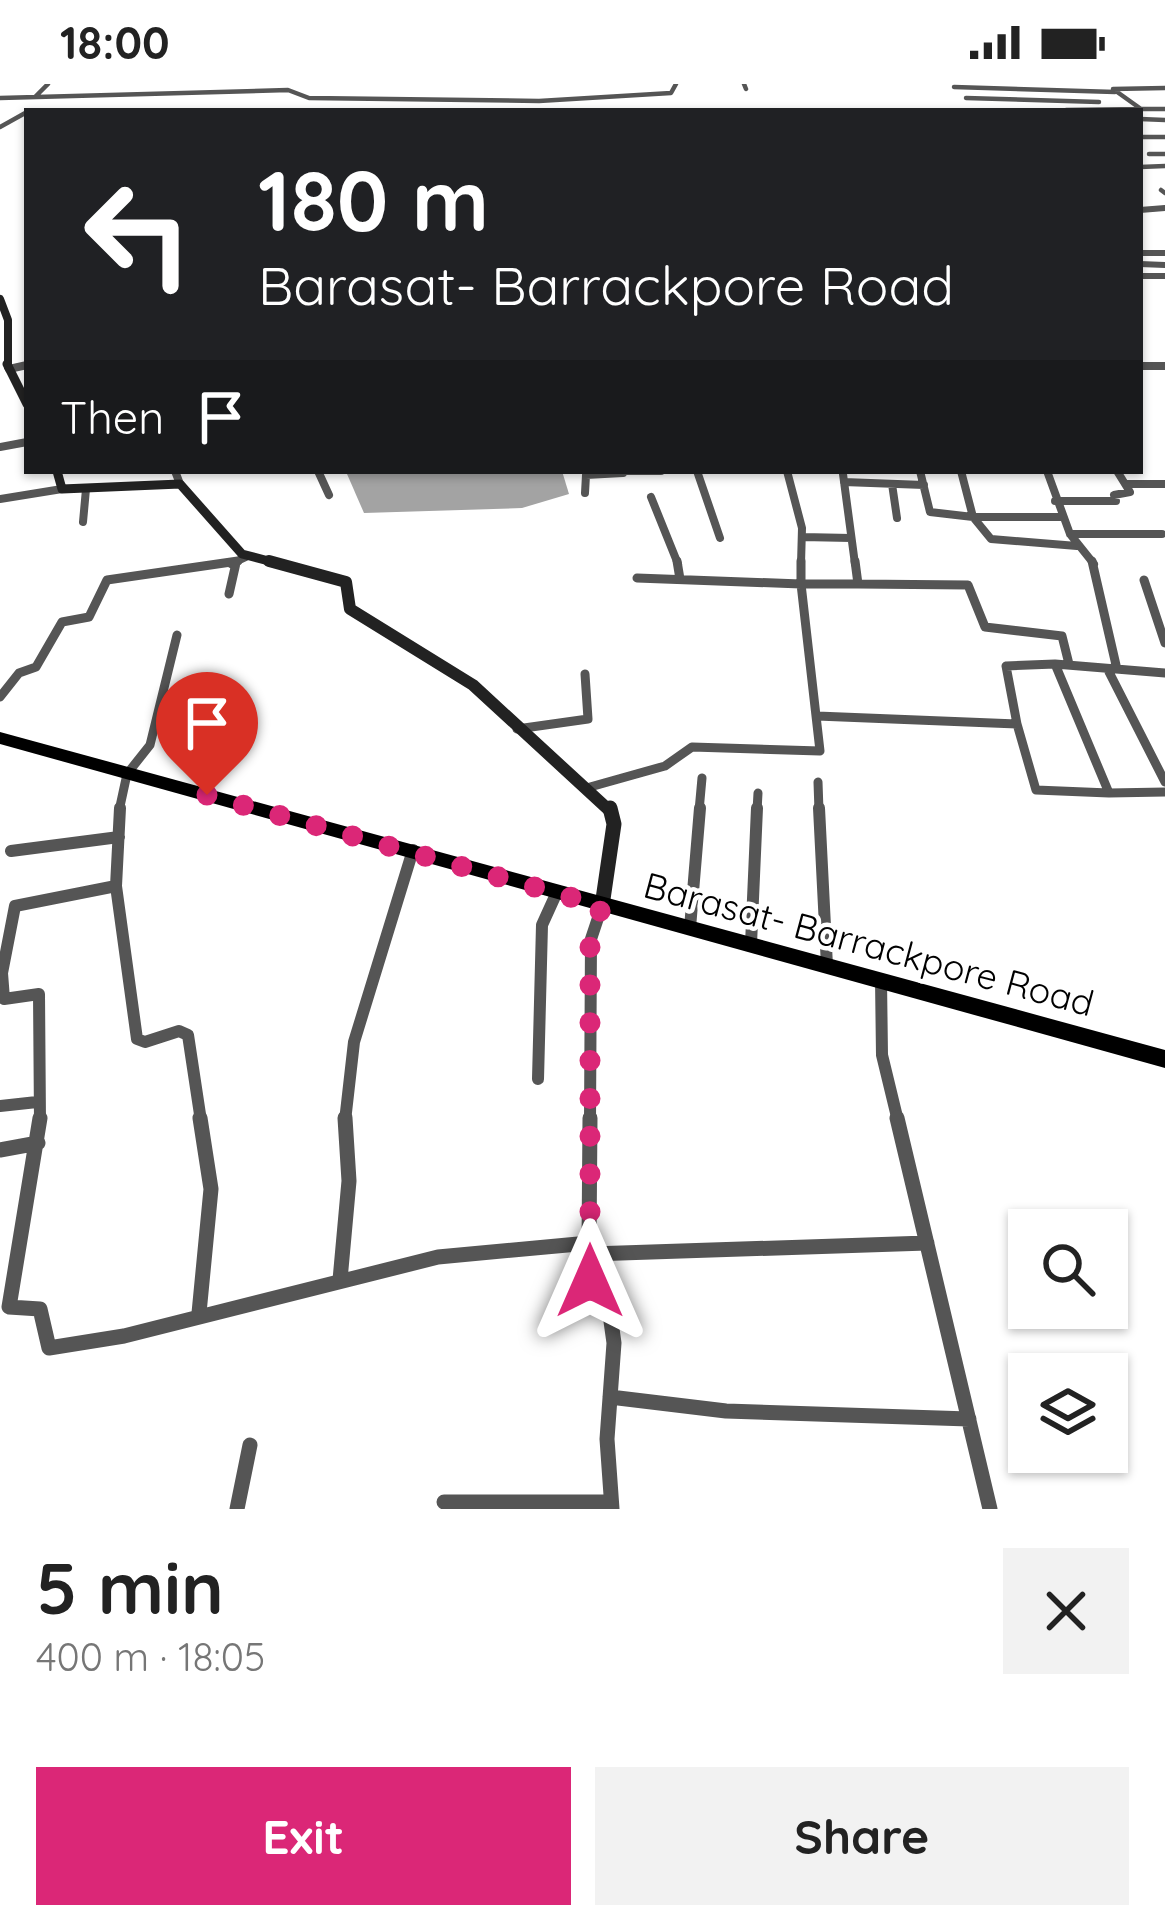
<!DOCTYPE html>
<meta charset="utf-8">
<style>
:root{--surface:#fff;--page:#f2f2f2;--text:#222;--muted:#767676;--accent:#db2777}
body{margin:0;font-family:Quicksand,sans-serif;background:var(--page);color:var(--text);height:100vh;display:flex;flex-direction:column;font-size:45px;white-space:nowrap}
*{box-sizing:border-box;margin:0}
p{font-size:39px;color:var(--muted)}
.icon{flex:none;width:66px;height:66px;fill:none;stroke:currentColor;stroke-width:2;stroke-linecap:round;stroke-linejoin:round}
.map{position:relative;height:1425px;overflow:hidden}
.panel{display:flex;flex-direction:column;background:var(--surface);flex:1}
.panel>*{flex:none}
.banner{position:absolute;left:24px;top:24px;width:1119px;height:366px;border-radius:0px;box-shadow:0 3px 9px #0004;background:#202124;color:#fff;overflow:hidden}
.tools{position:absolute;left:1008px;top:1125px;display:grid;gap:24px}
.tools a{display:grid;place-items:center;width:120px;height:120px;border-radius:0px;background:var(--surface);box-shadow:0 3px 9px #0004;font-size:60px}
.pin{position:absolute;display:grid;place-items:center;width:102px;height:102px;color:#fff;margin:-123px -51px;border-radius:50% 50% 50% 0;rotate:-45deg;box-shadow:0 0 12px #0007}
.pin .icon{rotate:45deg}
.me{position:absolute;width:132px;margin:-66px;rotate:0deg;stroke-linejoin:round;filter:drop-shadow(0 0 9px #0008)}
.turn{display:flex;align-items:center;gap:42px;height:252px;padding:0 36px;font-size:54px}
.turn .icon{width:156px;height:156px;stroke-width:2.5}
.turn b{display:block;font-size:84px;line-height:102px}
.then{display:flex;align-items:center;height:114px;padding:0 36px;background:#0003;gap:24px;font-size:45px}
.round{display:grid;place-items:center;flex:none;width:126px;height:126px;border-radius:0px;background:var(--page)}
.head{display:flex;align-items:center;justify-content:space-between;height:204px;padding:0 36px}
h1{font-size:72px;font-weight:700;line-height:90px}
.action{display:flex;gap:24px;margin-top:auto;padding:24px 36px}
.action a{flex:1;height:138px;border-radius:0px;background:var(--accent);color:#fff;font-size:48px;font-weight:700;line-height:138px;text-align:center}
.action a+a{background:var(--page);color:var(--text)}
.status{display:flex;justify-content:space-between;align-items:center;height:84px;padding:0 60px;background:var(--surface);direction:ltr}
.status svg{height:33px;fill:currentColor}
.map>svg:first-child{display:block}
</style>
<div class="status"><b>18:00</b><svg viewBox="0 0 49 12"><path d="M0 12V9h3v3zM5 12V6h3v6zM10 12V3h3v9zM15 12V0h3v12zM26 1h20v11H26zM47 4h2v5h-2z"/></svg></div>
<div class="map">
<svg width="1165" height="1425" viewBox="0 0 1165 1425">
<rect width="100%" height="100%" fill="#fff"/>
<path fill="#a3a3a3" d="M369,387H562L569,410L522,424L364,429L347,390Z"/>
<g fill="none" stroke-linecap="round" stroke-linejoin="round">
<path stroke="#555" stroke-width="4.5" d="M744,0L746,5
M954,3L1115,8
M1165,4L1113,5L1141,25H1165
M35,13L48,0
M0,14L288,6L309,14L539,17L671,9L676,0
M966,14L1099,18
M1066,26L1141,25
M1140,35L1165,36
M0,43L27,28
M1140,53H1165
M1149,70H1165
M1140,83L1165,82
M1161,106L1165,109
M1140,126L1165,124"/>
<path stroke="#555" stroke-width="6" d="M1140,126L1165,124
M1140,169H1165
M1140,180L1165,181
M1140,192H1165
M1140,282H1165
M16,283L27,281"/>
<path stroke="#555" stroke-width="8" d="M1140,282H1165
M9,285L27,281
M0,363L27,358
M175,387L180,400
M318,387L329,411
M623,387H661
M697,387L720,454
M787,387L802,444L801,480
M920,387L930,428L973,433L991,455L1077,462
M961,387L973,433H1062
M1047,387L1070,450L1094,480
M843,390L855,480
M844,398L924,401
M892,400L897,434
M1126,400H1165
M585,409L586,391L623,389
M651,413L678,480
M0,415L62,405
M1055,417H1116L1114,411L1130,408L1117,387
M83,438L86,405
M1070,450H1162
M802,453L851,454
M231,480L246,473"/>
<path stroke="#555" stroke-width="9" d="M677,477L680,495
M801,477V500H858
M855,477L858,500L968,501L985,543L1062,552L1069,580
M1092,477L1116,581L1109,588L1165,698
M1144,496L1165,559
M229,510L236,479
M1165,589L1055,580L1109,709L1165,708
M0,613L19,589L36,583L62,538L89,533L107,496L238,477
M817,632L1017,640L1036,706L1109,709
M1017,640L1006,582L1055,580
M517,645L588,635L585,590
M818,698L819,727
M590,703L665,682L692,663L820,667L801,500L637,494
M119,727L127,690L150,661L177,551
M699,727L702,694
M757,727L758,709"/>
<path stroke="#555" stroke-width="12" d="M120,724L116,802L137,955L145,958L179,947L188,951L201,1037
M819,724L827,882
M11,767L119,753
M690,844L700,724
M751,860L757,724
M881,896L882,971L898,1037
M538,995L542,841L557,808
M0,1022L37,1018
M40,1037L39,910L4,915L2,889L15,822L116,802
M345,1037L354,958L413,766
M590,1037L591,855L602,822"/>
<path stroke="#555" stroke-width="15" d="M40,1034L9,1223L40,1225L49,1264L124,1252L438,1173L589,1159L590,1034
M897,1034L990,1425
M0,1066L38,1059
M591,1168V1205L609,1223L614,1259L607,1355L612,1425
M591,1170L927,1159
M340,1196L349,1097L345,1034
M199,1229L211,1105L200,1034
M610,1313L726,1327L969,1335
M444,1418H611
M237,1425L250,1361"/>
<path stroke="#222" stroke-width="8" d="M0,215L8,236V283"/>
<path stroke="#222" stroke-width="9" d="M7,280L27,320
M57,387L62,405L180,400L242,470L280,480"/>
<path stroke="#222" stroke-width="12" d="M269,477L346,498L350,525L473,601L610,727"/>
<path stroke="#222" stroke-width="15" d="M602,822L614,740L610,724"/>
<path fill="#000" fill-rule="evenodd" d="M0,648L1165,966V984L0,660Z"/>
</g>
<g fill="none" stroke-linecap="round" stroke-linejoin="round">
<path stroke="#db2777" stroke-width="21" stroke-dasharray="0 37.8" d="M207,711L602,822L590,855V1197"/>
</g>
<g text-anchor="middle" stroke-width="9" stroke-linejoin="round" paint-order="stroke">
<g font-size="36" fill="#000" stroke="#fff">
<text transform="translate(869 860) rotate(15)" y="13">Barasat- Barrackpore Road</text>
</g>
</g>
</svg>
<div class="tools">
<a><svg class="icon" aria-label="search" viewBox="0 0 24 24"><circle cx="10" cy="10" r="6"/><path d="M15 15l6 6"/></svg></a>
<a><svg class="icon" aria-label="layers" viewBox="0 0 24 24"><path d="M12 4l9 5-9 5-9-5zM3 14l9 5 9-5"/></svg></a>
</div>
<div class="pin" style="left:207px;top:711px;background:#d93025"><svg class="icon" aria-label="arrive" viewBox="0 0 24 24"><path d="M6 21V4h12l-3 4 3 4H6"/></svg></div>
<svg class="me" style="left:590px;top:1197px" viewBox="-20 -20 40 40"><path d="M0-17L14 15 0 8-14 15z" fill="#db2777" stroke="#fff" stroke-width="4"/></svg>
<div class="banner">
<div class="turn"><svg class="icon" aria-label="left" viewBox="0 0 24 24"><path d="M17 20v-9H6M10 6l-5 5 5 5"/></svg><div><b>180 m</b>Barasat- Barrackpore Road</div></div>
<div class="then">Then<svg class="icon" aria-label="arrive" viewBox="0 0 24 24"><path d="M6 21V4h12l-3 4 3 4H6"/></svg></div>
</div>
</div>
<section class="panel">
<div class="head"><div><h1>5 min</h1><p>400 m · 18:05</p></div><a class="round"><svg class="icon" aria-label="close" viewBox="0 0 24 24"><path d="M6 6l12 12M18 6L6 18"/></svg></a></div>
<div class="action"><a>Exit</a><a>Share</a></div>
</section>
